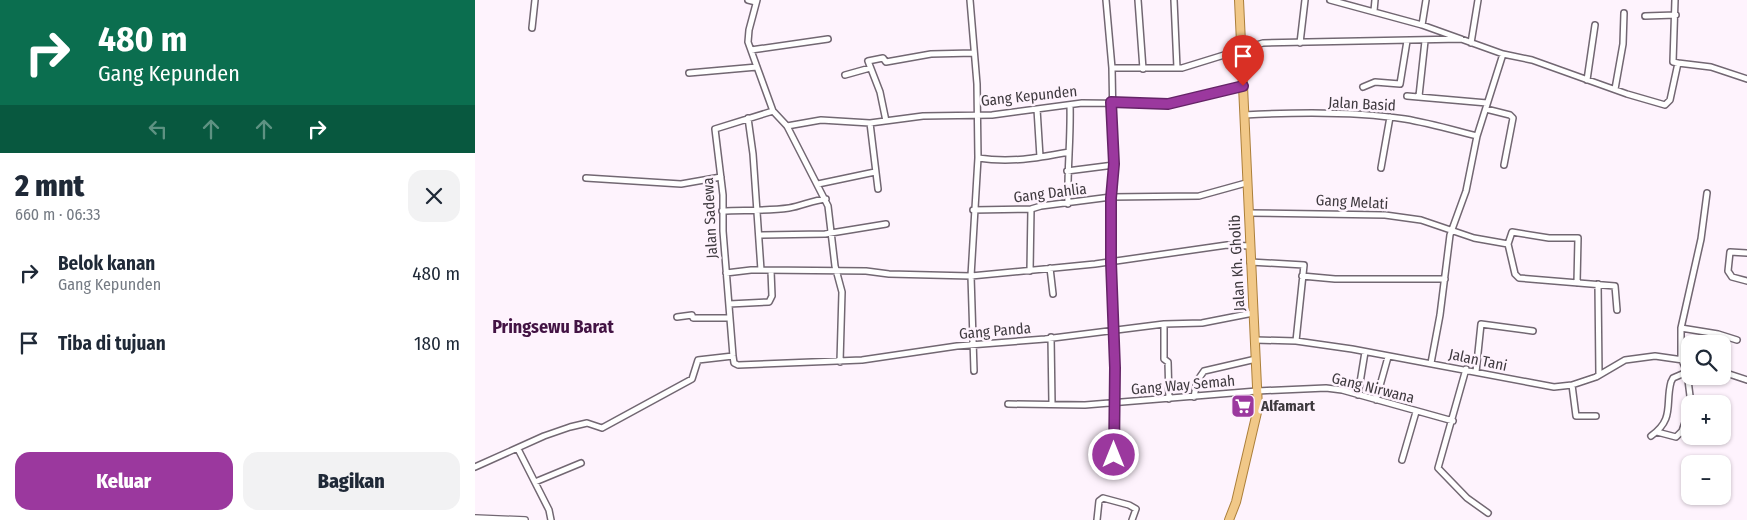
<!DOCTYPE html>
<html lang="id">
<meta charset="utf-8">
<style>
:root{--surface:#fff;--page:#f2f2f3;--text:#1f2937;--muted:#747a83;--accent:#9b389e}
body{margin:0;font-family:"Fira Sans Condensed",sans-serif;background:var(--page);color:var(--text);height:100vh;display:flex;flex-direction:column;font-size:19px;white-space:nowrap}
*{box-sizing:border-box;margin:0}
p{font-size:16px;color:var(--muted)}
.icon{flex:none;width:28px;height:28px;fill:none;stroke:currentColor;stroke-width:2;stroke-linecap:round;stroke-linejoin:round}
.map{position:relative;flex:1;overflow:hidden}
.panel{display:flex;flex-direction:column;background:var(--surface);width:475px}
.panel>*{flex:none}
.top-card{background:#0b6e4f;color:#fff;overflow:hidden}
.fabs{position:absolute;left:1206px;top:335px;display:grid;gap:10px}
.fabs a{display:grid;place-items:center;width:50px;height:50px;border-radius:10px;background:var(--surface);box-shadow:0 1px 4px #0004;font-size:25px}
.pin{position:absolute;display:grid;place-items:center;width:42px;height:42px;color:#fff;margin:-51px -21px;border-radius:50% 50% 50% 0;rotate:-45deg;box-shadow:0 0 5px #0007}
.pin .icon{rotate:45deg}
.me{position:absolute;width:55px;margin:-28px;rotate:0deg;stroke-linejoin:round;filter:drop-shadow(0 0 4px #0008)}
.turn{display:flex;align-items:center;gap:18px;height:105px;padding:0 15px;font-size:22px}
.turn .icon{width:65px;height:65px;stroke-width:2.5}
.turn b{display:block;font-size:35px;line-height:42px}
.lanes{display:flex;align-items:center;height:48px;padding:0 15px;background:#0003;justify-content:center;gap:25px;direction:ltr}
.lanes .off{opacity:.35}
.round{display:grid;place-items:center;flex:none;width:52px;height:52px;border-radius:15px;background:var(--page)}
.head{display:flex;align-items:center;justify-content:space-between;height:85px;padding:0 15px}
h1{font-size:30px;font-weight:800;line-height:38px}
.cta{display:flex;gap:10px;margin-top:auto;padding:10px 15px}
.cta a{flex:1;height:58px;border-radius:15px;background:var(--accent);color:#fff;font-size:20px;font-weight:800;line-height:58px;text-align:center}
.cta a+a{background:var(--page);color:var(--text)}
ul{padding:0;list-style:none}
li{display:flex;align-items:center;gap:15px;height:70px;padding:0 15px}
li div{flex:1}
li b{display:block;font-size:19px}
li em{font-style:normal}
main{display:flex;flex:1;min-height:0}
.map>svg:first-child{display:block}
</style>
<main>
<section class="panel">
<div class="top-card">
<div class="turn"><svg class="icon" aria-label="right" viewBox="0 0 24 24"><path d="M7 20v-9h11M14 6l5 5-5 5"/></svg><div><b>480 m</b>Gang Kepunden</div></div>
<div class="lanes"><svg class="icon off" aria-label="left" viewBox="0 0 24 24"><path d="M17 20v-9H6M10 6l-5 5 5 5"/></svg><svg class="icon off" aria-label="ahead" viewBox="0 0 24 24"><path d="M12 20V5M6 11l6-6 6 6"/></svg><svg class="icon off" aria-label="ahead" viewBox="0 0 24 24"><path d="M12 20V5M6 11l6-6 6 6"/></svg><svg class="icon" aria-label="right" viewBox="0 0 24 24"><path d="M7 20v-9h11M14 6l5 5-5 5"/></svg></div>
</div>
<div class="head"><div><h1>2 mnt</h1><p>660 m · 06:33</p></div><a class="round"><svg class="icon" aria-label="close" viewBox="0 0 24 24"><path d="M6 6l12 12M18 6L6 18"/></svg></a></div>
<ul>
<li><svg class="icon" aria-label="right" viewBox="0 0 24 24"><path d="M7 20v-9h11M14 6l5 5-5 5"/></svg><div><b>Belok kanan</b><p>Gang Kepunden</p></div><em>480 m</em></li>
<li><svg class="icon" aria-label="arrive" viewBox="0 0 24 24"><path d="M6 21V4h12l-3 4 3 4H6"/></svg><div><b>Tiba di tujuan</b></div><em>180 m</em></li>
</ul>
<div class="cta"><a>Keluar</a><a>Bagikan</a></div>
</section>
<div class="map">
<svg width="1272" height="520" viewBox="0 0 1272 520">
<rect width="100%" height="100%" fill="#fef3fd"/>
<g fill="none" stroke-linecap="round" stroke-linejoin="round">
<g stroke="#726772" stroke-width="8">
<path id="minor" d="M273,0L281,2
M282,0L274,30L273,42L282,67L298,111L312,126L353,206L360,266L367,292L365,362
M495,0L502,84L503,158L496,276L499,371
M631,0L637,68L639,179L636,224L640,368L639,472
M663,0L668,69
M699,0L702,68
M855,0L947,25L1028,54L1057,60L1152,94L1190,105L1195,100L1203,63
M1200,0L1198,62L1203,63
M899,11L900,0
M1170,16L1201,15
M947,25L951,0
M57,28L60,0
M825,43L830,0
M996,43L1003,0
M276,50L353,39
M1203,63L1236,67L1272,79
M637,68H707L788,43L986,39
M214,73L282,67
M370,75L395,68
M1112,80L1120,25
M888,87L900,82L925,84L932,41
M1140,89L1148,44L1149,13
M932,96L1012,103
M944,96L950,41
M562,109L565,157
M1011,109L1035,115L1038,118L1029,165
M298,111L240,129L248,195V231L258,356L259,363L263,365L387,360L482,346L570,339L689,324L727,323L778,313
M769,115C822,112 878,111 930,119C954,123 978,130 1002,136
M273,118L278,154L286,270
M411,121L405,92L393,61L408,58L411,62L456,54L499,53
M395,123L403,189
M312,126L346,120L395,123L448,116L517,115L607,103L693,104L768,86
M503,158C536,163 562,158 594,152
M906,168L915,117
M592,171L639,165
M111,178L206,184L246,177
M343,184L400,172
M593,204C592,170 596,138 595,105
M498,210L556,209L566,206L636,197L724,196L771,183
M247,211C269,210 292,211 314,208C327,206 338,200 351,199
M773,213L910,215L946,220L999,238L1033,244L1040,274L1044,278L1140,286L1142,310
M284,235L350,234L411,224
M1033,244L1037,232L1074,238H1103L1102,283
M1272,253L1255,252L1253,271L1257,277L1272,281
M775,262L829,265L821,341
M575,268L578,294
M555,271L556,209
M251,273L276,270L391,271L414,274L496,276L620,264L752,245L775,246
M827,276L860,279H970
M1123,284L1124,375
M254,304L294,302L297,296L296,271
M202,317L217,315L218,318H255
M689,324V359L693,362L694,399
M1206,328L1243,334L1262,340
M576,337L577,404
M780,340L821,341L877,349L1079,387L1097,385L1121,377L1150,360L1180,356L1215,361
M956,363L965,315L975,235L991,191L1002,136L1028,54
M991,369L963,468L992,498L1013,513
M1001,372L1006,324L1058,331
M1248,372L1272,380
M1097,385L1101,416H1121
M883,395L890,352
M719,397L722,381L729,371L781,359
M901,400L913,357
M533,404L610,405L782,391L851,388L867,390L978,421
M1216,404L1212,372L1206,358V328L1226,239L1232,193
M1182,432L1201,437L1207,431L1215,408
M1176,436C1200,419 1190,404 1196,382L1198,378L1212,372
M43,449L74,510L76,520
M927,460L941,412
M0,467L69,436L95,427L112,423L127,428L217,379L223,360L258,356
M60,482L106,463
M622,520L624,501L628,498L654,505L661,509L657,520"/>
</g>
<g stroke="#726772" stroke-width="8">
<path id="tertiary" d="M0,518L50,520"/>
</g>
<g stroke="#ac7f3a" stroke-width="10">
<path id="primary" d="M754,520L761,502L783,408L764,0"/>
</g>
<use href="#minor" stroke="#fff" stroke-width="5"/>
<use href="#tertiary" stroke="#fff" stroke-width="5.5"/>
<use href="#primary" stroke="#f1c888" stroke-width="8"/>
</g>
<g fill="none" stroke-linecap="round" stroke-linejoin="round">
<g stroke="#652467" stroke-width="12">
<path id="route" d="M639,455L640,368L636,262V198L639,164L636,102L693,104L768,86"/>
</g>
<use href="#route" stroke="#9b389e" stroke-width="9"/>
</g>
<defs>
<g id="supermarket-square" transform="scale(1.25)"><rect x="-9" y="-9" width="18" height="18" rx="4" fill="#9b389e" stroke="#fef3fd"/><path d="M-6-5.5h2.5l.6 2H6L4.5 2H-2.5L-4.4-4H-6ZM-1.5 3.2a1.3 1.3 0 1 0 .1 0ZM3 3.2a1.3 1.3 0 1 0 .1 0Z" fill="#fff"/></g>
</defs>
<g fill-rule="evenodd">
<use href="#supermarket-square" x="768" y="406"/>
</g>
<g text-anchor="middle" stroke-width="5" stroke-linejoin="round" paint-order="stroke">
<g font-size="15" fill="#3f3a3f" stroke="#fef3fd">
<text transform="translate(554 96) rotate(-6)" y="5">Gang Kepunden</text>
<text transform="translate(887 104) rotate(3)" y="5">Jalan Basid</text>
<text transform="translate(575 193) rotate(-7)" y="5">Gang Dahlia</text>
<text transform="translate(877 202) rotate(3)" y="5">Gang Melati</text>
<text transform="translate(235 218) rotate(-93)" y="5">Jalan Sadewa</text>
<text transform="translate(762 263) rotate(-93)" y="5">Jalan Kh. Gholib</text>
<text transform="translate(520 331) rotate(-5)" y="5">Gang Panda</text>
<text transform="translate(1003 360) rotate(12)" y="5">Jalan Tani</text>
<text transform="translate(708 385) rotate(-5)" y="5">Gang Way Semah</text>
<text transform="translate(898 388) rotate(14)" y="5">Gang Nirwana</text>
</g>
<g font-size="15" font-weight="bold" fill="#3f3a3f" stroke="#fef3fd" text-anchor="start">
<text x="786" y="411">Alfamart</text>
</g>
<g font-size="18" font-weight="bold" fill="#431344" stroke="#fef3fd">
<text x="78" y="333">Pringsewu Barat</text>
</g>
</g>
</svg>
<div class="fabs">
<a><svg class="icon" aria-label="search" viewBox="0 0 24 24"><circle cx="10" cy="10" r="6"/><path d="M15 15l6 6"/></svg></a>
<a>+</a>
<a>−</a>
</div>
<div class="pin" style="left:768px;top:86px;background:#d93025"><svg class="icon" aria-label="arrive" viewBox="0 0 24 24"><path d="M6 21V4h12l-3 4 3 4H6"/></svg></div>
<svg class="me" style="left:639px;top:455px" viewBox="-20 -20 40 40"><circle r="17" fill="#9b389e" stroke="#fff" stroke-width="3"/><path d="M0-11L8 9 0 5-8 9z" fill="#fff"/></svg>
</div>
</main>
